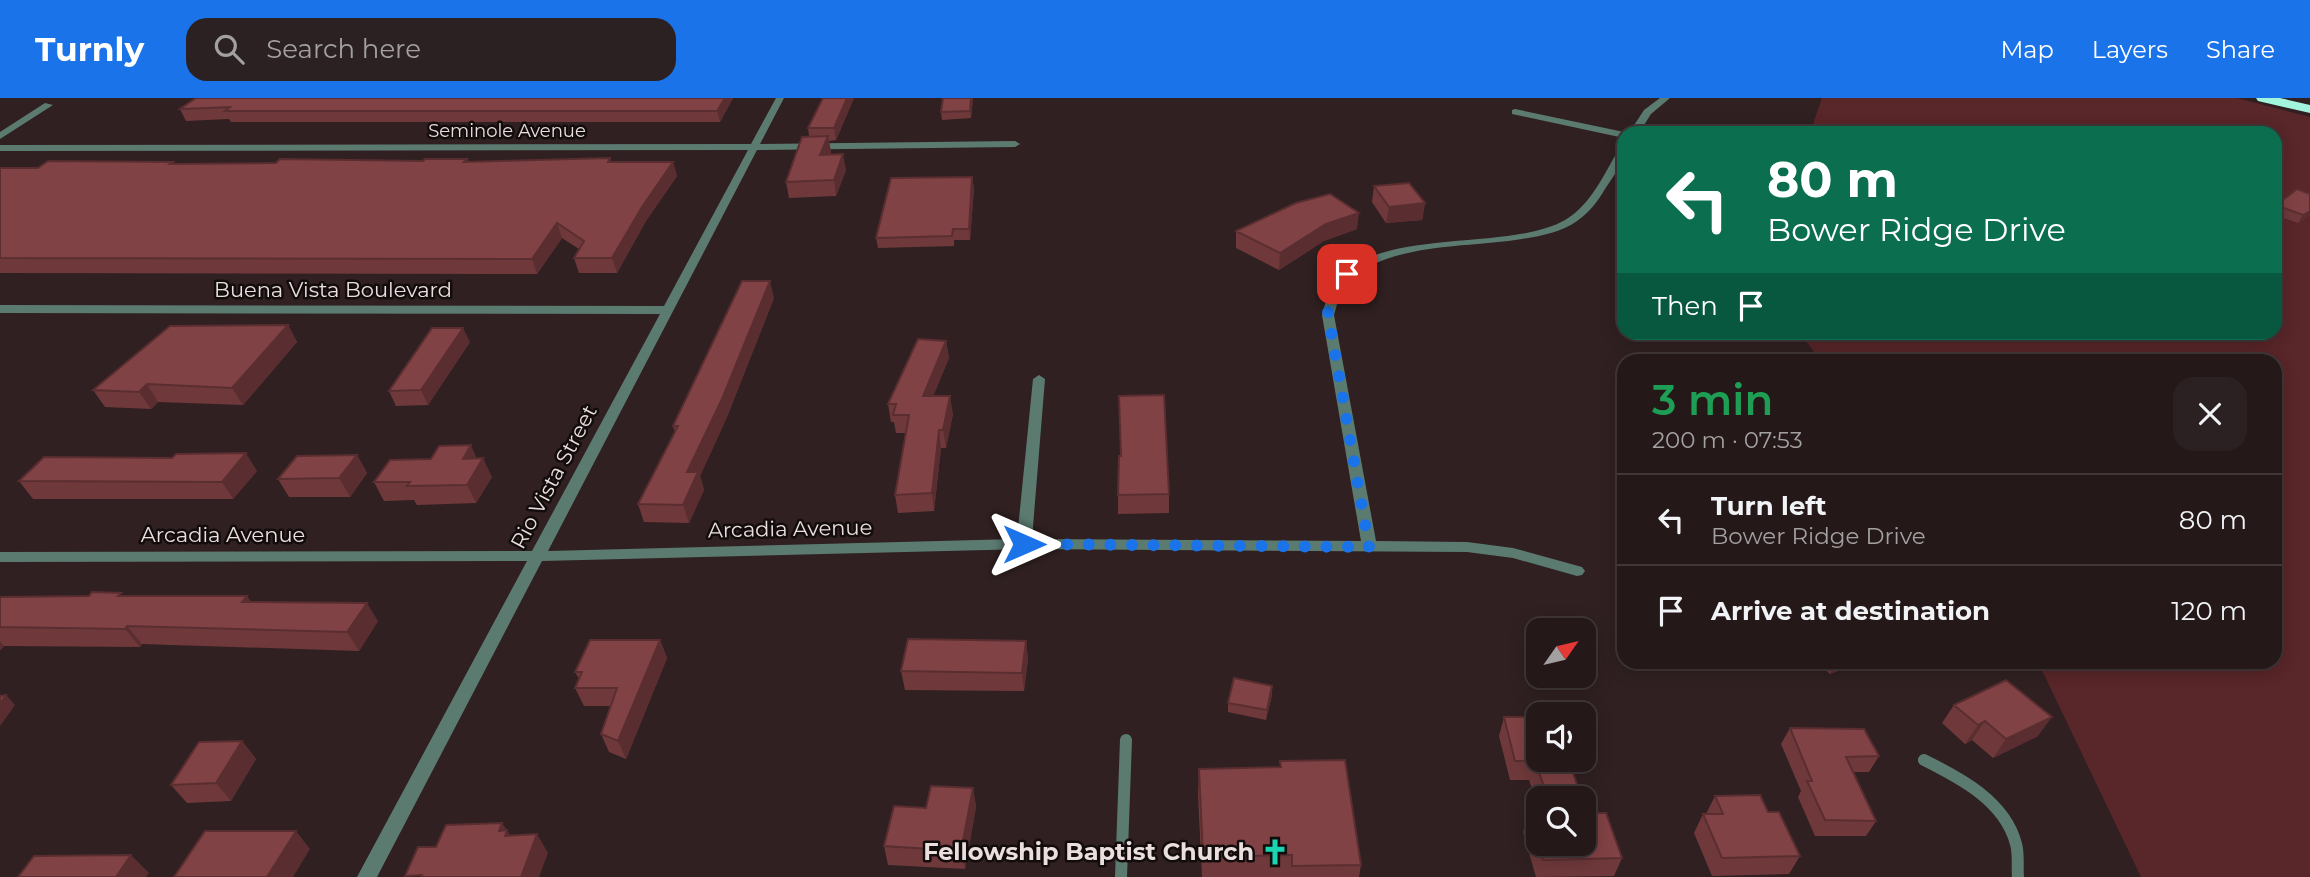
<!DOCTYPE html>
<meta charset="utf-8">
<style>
:root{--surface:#241819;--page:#2c2122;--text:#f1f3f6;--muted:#a3a0a2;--line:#413738;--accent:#1a73e8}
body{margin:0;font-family:Montserrat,sans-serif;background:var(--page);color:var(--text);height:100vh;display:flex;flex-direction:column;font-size:26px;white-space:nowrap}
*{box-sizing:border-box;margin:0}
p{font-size:23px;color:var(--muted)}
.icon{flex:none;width:38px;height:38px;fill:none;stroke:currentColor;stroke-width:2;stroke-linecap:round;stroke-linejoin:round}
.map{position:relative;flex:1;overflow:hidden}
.details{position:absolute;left:1617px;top:256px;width:665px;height:315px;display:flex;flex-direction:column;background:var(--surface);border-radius:21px;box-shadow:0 4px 18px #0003,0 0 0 2px var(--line)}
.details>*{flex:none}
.guide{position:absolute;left:1617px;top:28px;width:665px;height:214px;border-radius:21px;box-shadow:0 4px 18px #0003,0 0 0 2px var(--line);background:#0b6e4f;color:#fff;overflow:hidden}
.needle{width:46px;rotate:56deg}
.controls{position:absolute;left:1526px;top:520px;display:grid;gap:14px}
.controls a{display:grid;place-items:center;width:70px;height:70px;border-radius:14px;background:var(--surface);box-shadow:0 4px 18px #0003,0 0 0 2px var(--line);font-size:35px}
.pin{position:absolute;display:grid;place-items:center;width:60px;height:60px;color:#fff;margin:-30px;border-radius:14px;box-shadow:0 4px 10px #0006}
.me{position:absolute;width:77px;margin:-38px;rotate:90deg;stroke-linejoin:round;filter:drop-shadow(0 0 5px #0008)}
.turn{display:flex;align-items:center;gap:24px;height:147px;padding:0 35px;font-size:32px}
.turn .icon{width:91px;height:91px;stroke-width:2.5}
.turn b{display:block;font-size:49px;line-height:60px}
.then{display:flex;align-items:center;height:66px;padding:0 35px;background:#0003;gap:14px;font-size:26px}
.round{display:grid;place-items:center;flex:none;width:74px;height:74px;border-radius:21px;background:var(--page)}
.overview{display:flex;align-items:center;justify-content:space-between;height:119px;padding:0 35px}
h1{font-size:42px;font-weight:600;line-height:52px;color:#1e9e55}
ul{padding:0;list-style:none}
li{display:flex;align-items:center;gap:21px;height:91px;padding:0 35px;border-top:2px solid var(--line)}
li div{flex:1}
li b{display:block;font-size:26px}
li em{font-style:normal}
header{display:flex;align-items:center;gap:42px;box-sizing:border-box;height:98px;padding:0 35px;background:var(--accent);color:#fff}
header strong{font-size:33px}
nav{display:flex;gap:38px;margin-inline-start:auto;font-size:24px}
.search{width:490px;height:63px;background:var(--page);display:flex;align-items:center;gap:18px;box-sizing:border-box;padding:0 24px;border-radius:21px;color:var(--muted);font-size:26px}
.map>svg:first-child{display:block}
</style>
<header>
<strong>Turnly</strong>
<div class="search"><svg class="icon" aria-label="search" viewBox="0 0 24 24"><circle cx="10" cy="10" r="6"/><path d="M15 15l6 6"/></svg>Search here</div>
<nav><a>Map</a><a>Layers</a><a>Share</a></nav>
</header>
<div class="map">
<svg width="2310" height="779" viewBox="0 0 2310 779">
<rect width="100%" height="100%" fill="#302021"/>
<path fill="#592629" d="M1822,0H2237L2310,19V779H2141L2038,564H2275V262H1820L1800,235L2275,234V35H1810Z"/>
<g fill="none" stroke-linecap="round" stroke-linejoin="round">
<path stroke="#5b7b71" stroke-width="12" d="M1924,662C1960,680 2005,703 2016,746C2019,756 2017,768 2018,779
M1121,779L1126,642"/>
<path fill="#5b7b71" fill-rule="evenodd" d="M776,0H784L760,46L1015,43L1020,46L1015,49L757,52L548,453L1017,441L1033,281L1039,277L1045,281L1032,441L1361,443L1322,217C1325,208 1327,195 1332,187C1373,127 1507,155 1565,122C1591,107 1604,76 1619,51L1624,48C1624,64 1614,78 1605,91C1598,103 1589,115 1577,123C1562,134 1541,138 1522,141C1469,150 1383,144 1345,187C1339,194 1337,208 1334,217L1376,443L1467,444L1513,450L1582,469L1585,473L1582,477L1577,478L1513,460L1467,454L1024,451L542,463L377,779H357L527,463L0,464V454L532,453L660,216L0,215V207L664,208L748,52L0,53V47L751,46Z
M1660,0H1670L1651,16L1639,35H1629L1644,12Z
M45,5L53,7L0,41V34Z
M1515,11L1624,34L1627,35H1624V40L1512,16V12Z"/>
<path fill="#a2f4dd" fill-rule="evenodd" d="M2256,0H2280L2310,7V15L2258,3Z"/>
</g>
<path fill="#6f393b" d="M196,0H733L720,24H231L229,21L186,23L180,11Z
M823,0H854L836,42L829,43L831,54L830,57L846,72L836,98L789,100L786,84L809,38L808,30Z
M943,0H973L971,20L942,22L941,14Z
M610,60L611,64H673L677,78L646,123L617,175H579L574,160L579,151L562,140L537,176L0,175V70L175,66L423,63L467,61L468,64Z
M972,79L974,90L970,142H954V148L878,150L876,140Z
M1374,88L1425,105L1422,122L1386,125L1372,104Z
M2310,96V117L2298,125L2275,117L2276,107Z
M1357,131L1324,143L1279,172L1236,150V133Z
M1624,144V168L1616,166L1621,149Z
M774,200L727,319L700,378L704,392L689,425L644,424L638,406L675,334L673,328Z
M288,227L297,244L243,307L158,304L151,311L105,309L93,292Z
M946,243L949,260L933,298L953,316L946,350H941L934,413L898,415L895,397L906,335H896L894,324H891L888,306Z
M470,244L428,307L396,308L389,293Z
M357,357L367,375L350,399H289L278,381Z
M477,361L492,379L476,405L417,407L414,402L384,403L374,384Z
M257,373L233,401H33L19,383Z
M1169,396V415L1118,416V397Z
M123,498L251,504L378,523L359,553L142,546L140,549L4,548L0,552V499Z
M660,542L667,560L626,661L609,654L601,636L611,608H584L575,590L579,581L575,574Z
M1026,543L1028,562L1024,593L905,592L901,573Z
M1816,564H1861L1830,576Z
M1272,597L1266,622L1228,614V605Z
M1954,607L2038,638L1993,660L1972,642L1965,646L1942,625Z
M1504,619L1538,662L1576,664L1573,673L1582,700H1538V708L1529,682H1510L1499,638Z
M1790,630L1879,658L1869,674H1854L1876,723L1866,738H1815L1798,699L1801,693L1781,646Z
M242,643L256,661L231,703L187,705L171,687Z
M1280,663L1361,767L1359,779H1202L1198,697L1199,671L1280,669Z
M973,690L976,709L965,771L888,767L884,748Z
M1715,698L1768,714L1800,758L1789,776L1712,778L1694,735L1703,716H1706Z
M1587,715L1622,760L1614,778L1536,779L1523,734L1529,716Z"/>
<path fill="#5a2e30" d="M725,0H733L720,24L717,13Z
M847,0H854L836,42L834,30Z
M971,0H973L971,20L970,13Z
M828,38L831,54L823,73L820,57Z
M843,56L846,72L836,98L834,82Z
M673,64L677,78L646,123L617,175L612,160L642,109Z
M972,79L974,90L970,142L969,131Z
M1425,105L1422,122L1386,125L1389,109Z
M2310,113V117L2298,125L2303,117Z
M1359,115L1357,131L1324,143L1279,172L1280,155L1326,126Z
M557,125L562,140L537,176L532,161Z
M770,183L774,200L727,319L700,378L704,392L689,425L683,407L687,374Z
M288,227L297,244L243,307L232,290Z
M463,230L470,244L428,307L421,292Z
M946,243L949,260L926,316L923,298Z
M147,286L158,304L151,311L139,294Z
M950,298L953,316L946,350L943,332Z
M939,332L941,350L934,413L932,395Z
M471,347L479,366L463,361Z
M246,355L257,373L233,401L222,384Z
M357,357L367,375L350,399L339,380Z
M483,360L492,379L476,405L467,387Z
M247,498L260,517L242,504Z
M367,505L378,523L359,553L347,534Z
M127,528L142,546L140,549L125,531Z
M660,542L667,560L626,661L618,643Z
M0,543L4,548L1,552L0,550Z
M1026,543L1028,562L1024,593L1022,575Z
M1843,564H1861L1830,576L1835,567Z
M1272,588V597L1266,622L1267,612Z
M6,597L15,607L0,628V606Z
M2052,619L2038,638L1993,660L2006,641Z
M1985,623L1972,642L1965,646L1978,627Z
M242,643L256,661L231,703L216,685Z
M973,690L976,709L965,771L961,753Z
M502,725L507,732L518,751L499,733Z
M296,733L310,751L293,779H267Z
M537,736L548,755L539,779H521Z
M131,757L149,775L146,779H116Z"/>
<path fill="#814245" stroke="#5a2e30" stroke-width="2" d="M196,0H725L717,13H225L230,9L180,11Z
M823,0H847L834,30H808Z
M943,0H971L970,13L941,14Z
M828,38L820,57L843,56L834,82L786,84L802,39Z
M610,60L608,64H673L642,109L612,160H574L584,143L557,125L532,161L0,160V70H38L48,63L173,64L170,66L276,65L280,61L423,63L425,61H467L464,64Z
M972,79L969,131H953L952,138L876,140L891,80Z
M1409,85L1425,105L1389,109L1374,88Z
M2297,91L2310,96V113L2303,117L2276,107Z
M1330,96L1359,115L1326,126L1280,155L1236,133L1296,105Z
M742,183H770L722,301L687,374H698L683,407L638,406L678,328H673Z
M288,227L232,290L147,286L139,294L93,292L170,228Z
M432,230H463L421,292L389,293Z
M918,241L946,243L923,298H950L943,332H939L932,395L895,397L909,317H893L896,306H888Z
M1164,297L1169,396L1118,397L1119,358H1121L1119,298Z
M471,347L463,361L483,360L467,387L407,388L410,384H374L390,362L431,361L439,348Z
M246,355L222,384L19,383L44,359L172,360L176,356Z
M357,357L339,380L278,381L297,358Z
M92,494L121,495L118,498H247L242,504L367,505L347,534L127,528L125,531L0,529V499L89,498Z
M908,541L1026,543L1022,575L901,573Z
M590,542H660L618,643L601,636L617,590H575L582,574H575Z
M1831,564H1843L1835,567Z
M1234,580L1272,588L1267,612L1228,605Z
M2006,582L2052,619L2006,641L1985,623L1978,627L1954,607Z
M6,597L0,606V598Z
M1504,619H1538V662H1576V664H1569L1582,700H1548L1535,663H1515Z
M1790,630L1864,631L1879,658L1846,659L1876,723L1825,722L1807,683H1812Z
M242,643L216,685L171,687L199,644Z
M1345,662L1361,767L1292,768V757L1203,759L1199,671L1281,669L1280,663Z
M931,688L973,690L961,753L884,748L894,708L926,710Z
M1760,697L1768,714H1779L1800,758L1722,760L1703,716H1723L1715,698Z
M1584,705L1587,715H1606L1622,760L1543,762L1529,716L1538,715V746H1584Z
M502,725L499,733L507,732L505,738L537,736L521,779H421L422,777L405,778L418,749H436L446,727Z
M205,733H296L267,779H174Z
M131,757L116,779H18L34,758Z"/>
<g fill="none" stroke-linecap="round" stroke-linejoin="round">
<path stroke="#1a73e8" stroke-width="12" stroke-dasharray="0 21.6" d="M1024,446L1369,449L1328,216C1329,199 1335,189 1347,176"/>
</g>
<defs>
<g id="church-bare" transform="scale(2.1)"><path d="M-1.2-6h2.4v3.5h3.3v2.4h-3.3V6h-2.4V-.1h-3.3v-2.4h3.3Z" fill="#19d5b2" stroke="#130c0c" stroke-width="2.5" paint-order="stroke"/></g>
</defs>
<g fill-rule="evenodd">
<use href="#church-bare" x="1275" y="754"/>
</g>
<g text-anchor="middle" stroke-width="5" stroke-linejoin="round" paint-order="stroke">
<g font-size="18" fill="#eadede" stroke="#130c0c">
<text x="507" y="39">Seminole Avenue</text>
</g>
<g font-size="21" fill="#eadede" stroke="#130c0c">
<text x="333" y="199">Buena Vista Boulevard</text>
<text transform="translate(554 379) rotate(-62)" y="7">Rio Vista Street</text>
<text transform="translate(790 431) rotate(-1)" y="7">Arcadia Avenue</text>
<text x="223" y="444">Arcadia Avenue</text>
</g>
<g font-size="24" font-weight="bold" fill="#eadede" stroke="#130c0c" text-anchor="end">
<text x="1254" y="762">Fellowship Baptist Church</text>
</g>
</g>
</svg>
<div class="controls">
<a><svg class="needle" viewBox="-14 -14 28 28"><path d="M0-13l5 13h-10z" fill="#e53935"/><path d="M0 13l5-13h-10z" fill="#a3a0a2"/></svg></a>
<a><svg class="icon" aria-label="sound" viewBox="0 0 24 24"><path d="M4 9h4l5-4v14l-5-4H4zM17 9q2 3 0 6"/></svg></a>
<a><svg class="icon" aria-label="search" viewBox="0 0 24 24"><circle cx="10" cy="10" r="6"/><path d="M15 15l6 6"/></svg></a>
</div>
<div class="pin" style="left:1347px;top:176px;background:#d93025"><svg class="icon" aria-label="arrive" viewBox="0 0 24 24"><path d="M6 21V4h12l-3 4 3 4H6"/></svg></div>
<svg class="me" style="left:1024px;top:446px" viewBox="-20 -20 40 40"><path d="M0-17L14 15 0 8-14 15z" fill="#1a73e8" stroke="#fff" stroke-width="4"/></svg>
<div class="guide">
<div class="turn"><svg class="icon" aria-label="left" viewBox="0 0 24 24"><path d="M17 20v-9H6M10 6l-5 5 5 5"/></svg><div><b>80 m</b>Bower Ridge Drive</div></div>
<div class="then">Then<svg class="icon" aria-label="arrive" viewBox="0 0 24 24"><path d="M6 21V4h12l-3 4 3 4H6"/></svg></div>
</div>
<section class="details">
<div class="overview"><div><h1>3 min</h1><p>200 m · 07:53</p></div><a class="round"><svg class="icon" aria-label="close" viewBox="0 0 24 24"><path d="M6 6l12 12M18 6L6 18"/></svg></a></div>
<ul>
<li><svg class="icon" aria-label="left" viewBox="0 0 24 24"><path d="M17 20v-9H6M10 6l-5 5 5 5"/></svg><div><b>Turn left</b><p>Bower Ridge Drive</p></div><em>80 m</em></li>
<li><svg class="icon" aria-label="arrive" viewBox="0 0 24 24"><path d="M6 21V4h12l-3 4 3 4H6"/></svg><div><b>Arrive at destination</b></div><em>120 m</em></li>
</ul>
</section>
</div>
